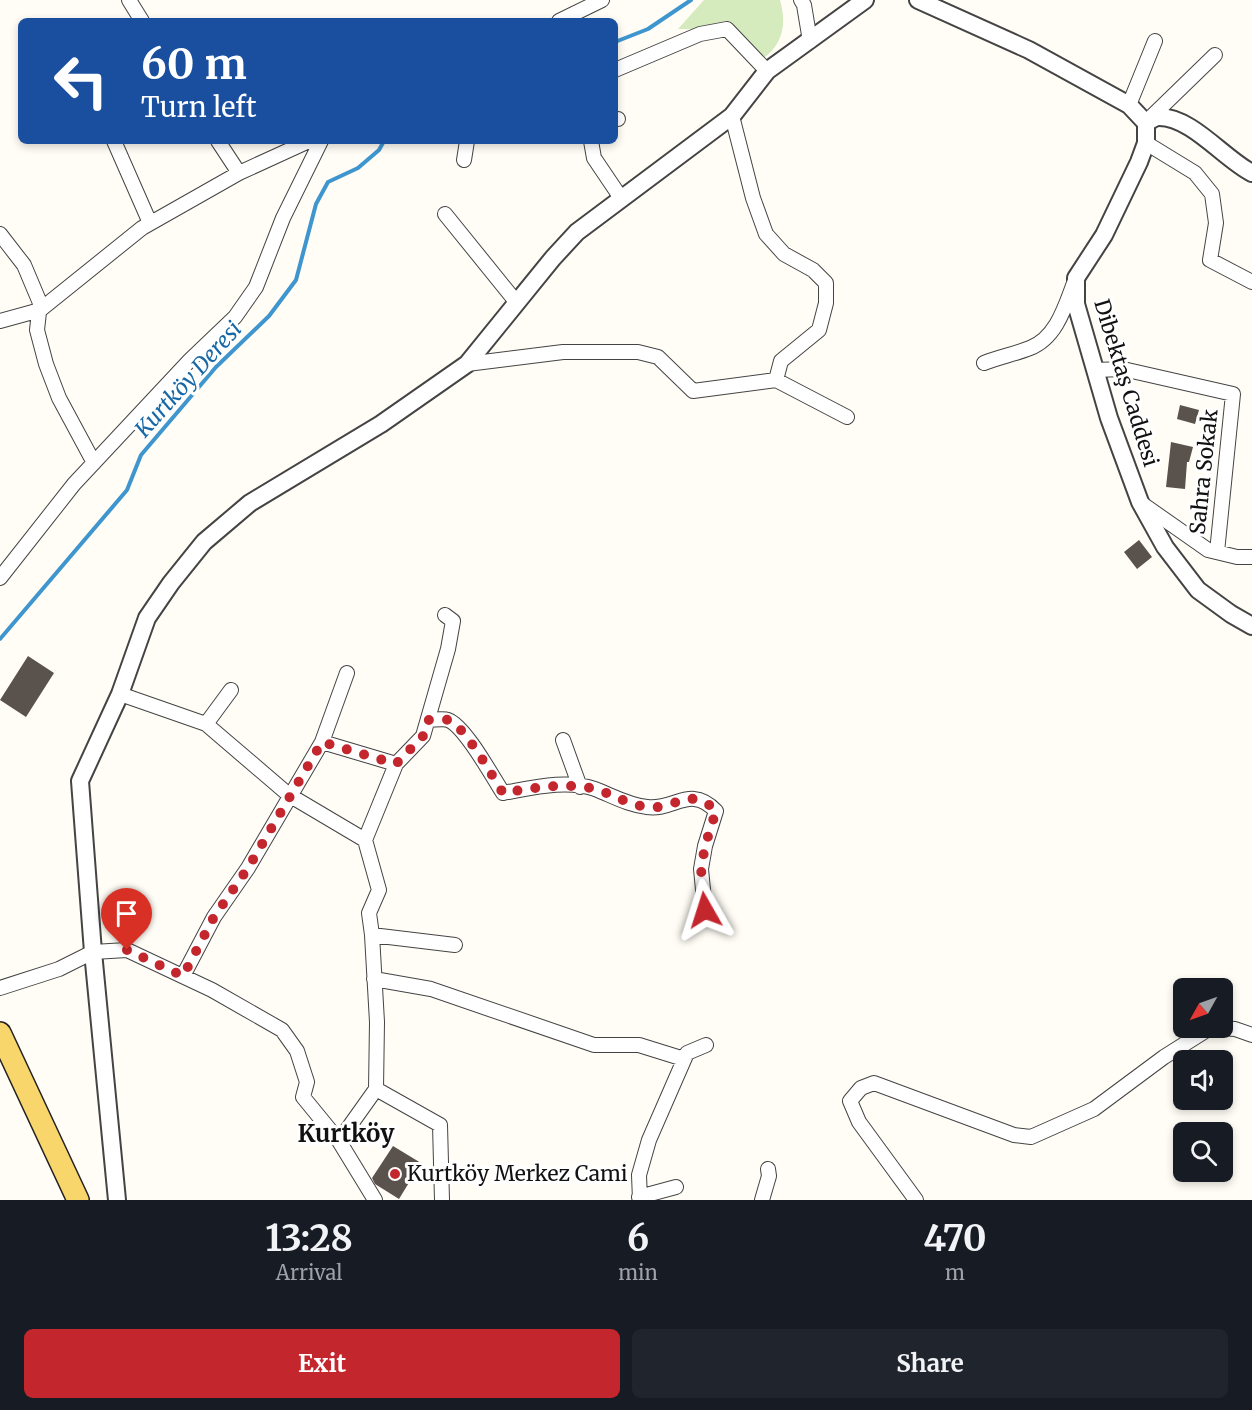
<!DOCTYPE html>
<meta charset="utf-8">
<style>
:root{--surface:#171b24;--page:#20242c;--text:#f1f3f6;--muted:#9ea1a6;--accent:#c4262e}
body{margin:0;font-family:Merriweather,serif;background:var(--page);color:var(--text);height:100vh;display:flex;flex-direction:column;font-size:22px;white-space:nowrap}
*{box-sizing:border-box;margin:0}
p{font-size:20px;color:var(--muted)}
.icon{flex:none;width:33px;height:33px;fill:none;stroke:currentColor;stroke-width:2;stroke-linecap:round;stroke-linejoin:round}
.map{position:relative;height:1200px;overflow:hidden}
.drawer{display:flex;flex-direction:column;background:var(--surface);flex:1}
.drawer>*{flex:none}
.hud{position:absolute;left:18px;top:18px;width:600px;height:126px;border-radius:9px;box-shadow:0 3px 9px #0003;background:#1a4fa0;color:#fff;overflow:hidden}
.needle{width:39px;rotate:230deg}
.fabs{position:absolute;left:1173px;top:978px;display:grid;gap:12px}
.fabs a{display:grid;place-items:center;width:60px;height:60px;border-radius:9px;background:var(--surface);box-shadow:0 3px 9px #0003;font-size:30px}
.pin{position:absolute;display:grid;place-items:center;width:51px;height:51px;color:#fff;margin:-62px -26px;border-radius:50% 50% 50% 0;rotate:-45deg;box-shadow:0 0 6px #0007}
.pin .icon{rotate:45deg}
.me{position:absolute;width:66px;margin:-33px;rotate:354deg;stroke-linejoin:round;filter:drop-shadow(0 0 4px #0008)}
.turn{display:flex;align-items:center;gap:21px;height:126px;padding:0 24px;font-size:27px}
.turn .icon{width:78px;height:78px;stroke-width:2.5}
.turn b{display:block;font-size:42px;line-height:51px}
.eta{display:flex;justify-content:space-evenly;align-items:center;height:102px;text-align:center}
.eta b{font-size:36px;font-weight:700;line-height:42px}
.primary-button{display:flex;gap:12px;margin-top:auto;padding:12px 24px}
.primary-button a{flex:1;height:69px;border-radius:9px;background:var(--accent);color:#fff;font-size:24px;font-weight:700;line-height:69px;text-align:center}
.primary-button a+a{background:var(--page);color:var(--text)}
.map>svg:first-child{display:block}
</style>
<div class="map">
<svg width="1252" height="1200" viewBox="0 0 1252 1200">
<rect width="100%" height="100%" fill="#fffdf5"/>
<path fill="#d5ebbd" d="M704,0H780C787,25 783,45 761,60L715,29H678Z"/>
<g fill="none" stroke-linecap="round" stroke-linejoin="round">
<path stroke="#3f96cf" stroke-width="4" d="M615,42L648,29L691,0
M0,639L127,490L141,455L216,367L269,316L296,280L316,204L328,182L358,168L379,150L384,141"/>
</g>
<path fill="#5a524d" d="M1180,405L1199,410L1195,424L1177,419Z
M1171,442L1193,447L1189,462H1187L1185,489L1166,487Z
M1139,540L1152,557L1137,569L1124,552Z
M28,656L54,673L26,717L0,700Z
M393,1146L421,1163L399,1199L375,1184L372,1178Z"/>
<g fill="none" stroke-linecap="round" stroke-linejoin="round">
<g stroke="#444" stroke-width="16">
<path id="minor" d="M129,0L142,21
M801,0L804,5L810,41
M559,21L602,0
M615,70L700,34L727,29L767,71
M1129,105L1155,41
M732,116L753,198L766,234L784,254L813,270L826,283V303L819,330L781,361L776,380
M615,119H618
M1147,121L1215,55
M114,141L150,223
M218,141L239,173
M591,141L594,158L621,198
M1146,143L1195,173L1212,194L1216,223L1210,260L1252,282
M464,160L467,141
M445,214L517,303
M0,234L24,265L40,303L37,330L46,364L59,398L94,463
M0,321L40,310L142,228L239,173L309,141
M984,363C999,357 1015,354 1030,348C1056,338 1065,307 1074,283
M467,364L563,352H638L658,357L693,391L776,380L847,417
M1095,370L1123,369L1233,394L1217,552
M1141,503L1208,550L1237,557H1252
M0,578L74,484L190,360L235,317L256,287L283,218L321,141
M347,673L322,742L396,764
M120,694L206,724L289,795L365,840L379,890L369,913L372,935L377,1022L376,1089L440,1125L442,1200
M428,720C434,720 443,718 448,720C465,726 492,776 503,793C532,788 566,779 595,789C613,796 628,805 647,807C674,811 690,784 716,811L705,846L701,869L705,910
M206,724L231,690
M563,740L580,787
M365,840L396,764L423,736L448,649L453,621L445,615
M372,935L455,945
M183,976L214,917L248,868L322,742
M374,979L431,989L594,1045H639L684,1059
M0,988L59,969L93,952L127,950L212,990L282,1030L297,1051L307,1082L303,1097L339,1141L375,1200
M1220,1028L1235,1029L1252,1035
M339,1141L376,1089
M639,1197L676,1187
M640,1200L639,1175L649,1140L687,1053L706,1045
M762,1200L769,1176L768,1169
M916,1200L859,1122L850,1101L861,1088L874,1083L1014,1135L1031,1137L1094,1109L1164,1057L1210,1028"/>
</g>
<g stroke="#444" stroke-width="20">
<path id="tertiary" d="M918,0L1029,50L1129,105L1146,123
M1146,123V143L1139,162L1104,235L1076,278V304L1109,418L1140,502L1165,547L1198,590L1231,614L1252,626
M1146,123C1150,121 1154,117 1159,117C1192,117 1224,159 1252,173
M117,1200L93,952L80,781L120,694L147,618L171,583L204,542L250,503L381,424L467,364L553,258L577,232L732,116L767,71L865,0"/>
</g>
<g stroke="#222" stroke-width="24">
<path id="primary" d="M0,1033L78,1200"/>
</g>
<use href="#minor" stroke="#fff" stroke-width="14"/>
<use href="#tertiary" stroke="#fff" stroke-width="16"/>
<use href="#primary" stroke="#f9d66b" stroke-width="21"/>
</g>
<g fill="none" stroke-linecap="round" stroke-linejoin="round">
<path stroke="#c4262e" stroke-width="10" stroke-dasharray="0 18" d="M127,950L183,976L214,917L248,868L322,742L396,764L423,736L428,720C434,720 443,718 448,720C465,726 492,776 503,793C533,788 561,783 591,788C610,792 627,805 647,807C674,811 690,784 716,811L705,846L701,869L705,910"/>
</g>
<circle fill="#c4262e" stroke="#fff" stroke-width="2" cx="395" cy="1174" r="6"/>
<g text-anchor="middle" stroke-width="6" stroke-linejoin="round" paint-order="stroke">
<g font-size="21" fill="#111" stroke="#fff">
<text transform="translate(1126 383) rotate(73)" y="7">Dibektaş Caddesi</text>
<text transform="translate(1204 472) rotate(-84)" y="7">Sahra Sokak</text>
</g>
<g font-size="21" fill="#111" stroke="#fff" text-anchor="start">
<text x="407" y="1181">Kurtköy Merkez Cami</text>
</g>
<g font-size="22" font-style="italic" fill="#1768a6" stroke="#fff">
<text transform="translate(188 379) rotate(-48)" y="8">Kurtköy Deresi</text>
</g>
<g font-size="24" font-weight="bold" fill="#111" stroke="#fff">
<text x="346" y="1142">Kurtköy</text>
</g>
</g>
</svg>
<div class="fabs">
<a><svg class="needle" viewBox="-14 -14 28 28"><path d="M0-13l5 13h-10z" fill="#e53935"/><path d="M0 13l5-13h-10z" fill="#9ea1a6"/></svg></a>
<a><svg class="icon" aria-label="sound" viewBox="0 0 24 24"><path d="M4 9h4l5-4v14l-5-4H4zM17 9q2 3 0 6"/></svg></a>
<a><svg class="icon" aria-label="search" viewBox="0 0 24 24"><circle cx="10" cy="10" r="6"/><path d="M15 15l6 6"/></svg></a>
</div>
<div class="pin" style="left:127px;top:950px;background:#d93025"><svg class="icon" aria-label="arrive" viewBox="0 0 24 24"><path d="M6 21V4h12l-3 4 3 4H6"/></svg></div>
<svg class="me" style="left:705px;top:910px" viewBox="-20 -20 40 40"><path d="M0-17L14 15 0 8-14 15z" fill="#c4262e" stroke="#fff" stroke-width="4"/></svg>
<div class="hud">
<div class="turn"><svg class="icon" aria-label="left" viewBox="0 0 24 24"><path d="M17 20v-9H6M10 6l-5 5 5 5"/></svg><div><b>60 m</b>Turn left</div></div>
</div>
</div>
<section class="drawer">
<div class="eta">
<div><b>13:28</b><p>Arrival</p></div>
<div><b>6</b><p>min</p></div>
<div><b>470</b><p>m</p></div>
</div>
<div class="primary-button"><a>Exit</a><a>Share</a></div>
</section>
